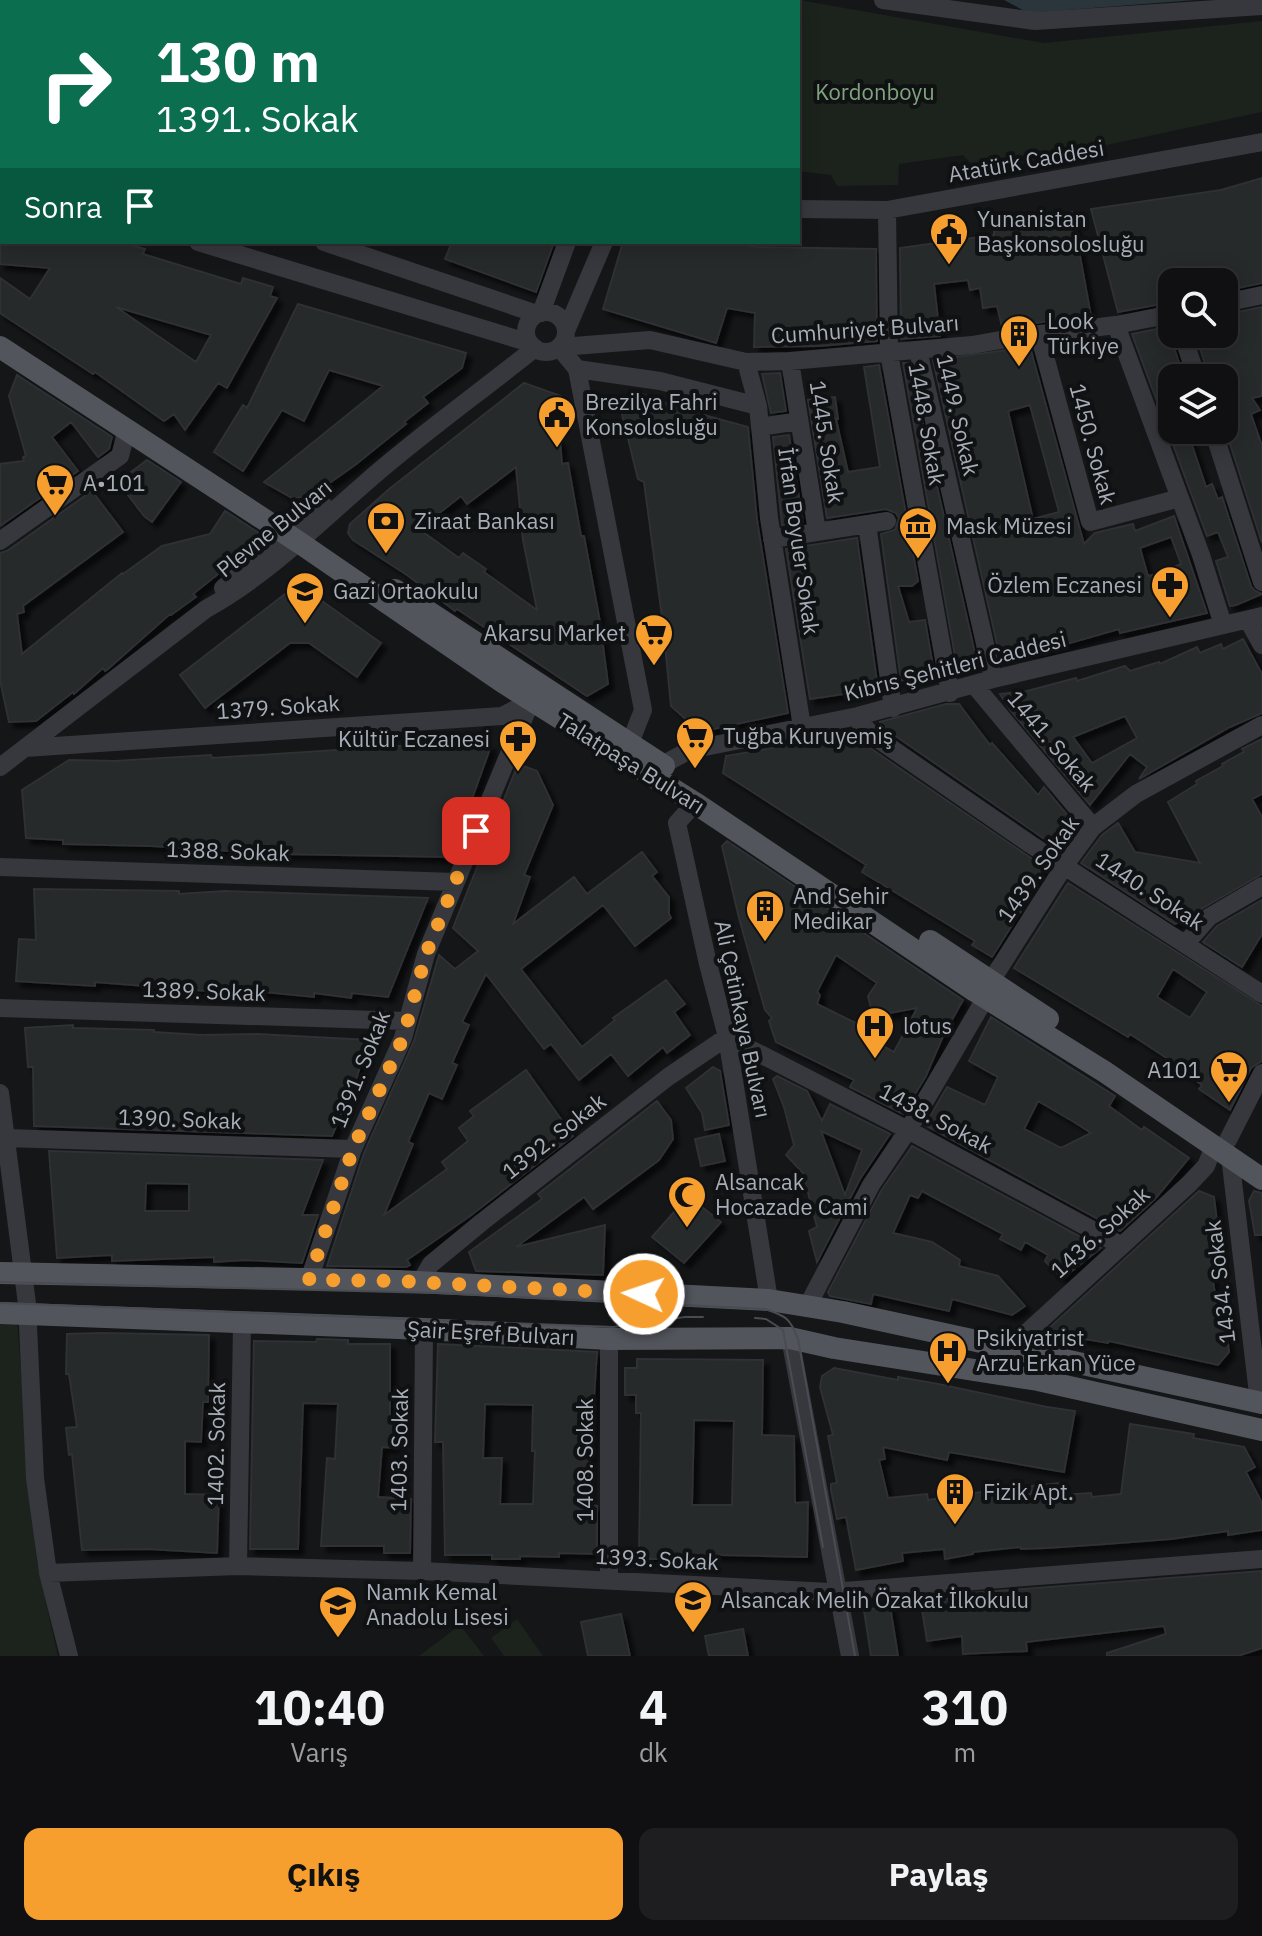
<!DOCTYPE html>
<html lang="tr">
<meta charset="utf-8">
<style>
:root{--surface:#101012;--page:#1e1e20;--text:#f1f3f6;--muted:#9c9d9f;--line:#303032;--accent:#f79f2e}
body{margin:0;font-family:"IBM Plex Sans",sans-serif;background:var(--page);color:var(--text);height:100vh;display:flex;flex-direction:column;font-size:30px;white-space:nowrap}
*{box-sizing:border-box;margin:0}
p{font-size:26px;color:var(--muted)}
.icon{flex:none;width:44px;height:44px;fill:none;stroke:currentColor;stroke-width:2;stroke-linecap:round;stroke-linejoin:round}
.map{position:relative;height:1656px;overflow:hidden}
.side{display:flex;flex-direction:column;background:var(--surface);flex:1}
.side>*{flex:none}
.banner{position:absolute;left:0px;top:0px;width:800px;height:244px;box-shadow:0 4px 20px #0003,0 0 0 2px var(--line);background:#0b6e4f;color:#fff;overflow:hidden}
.tools{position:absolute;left:1158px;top:268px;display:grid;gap:16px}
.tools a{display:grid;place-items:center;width:80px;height:80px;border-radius:16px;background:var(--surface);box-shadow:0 4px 20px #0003,0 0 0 2px var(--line);font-size:40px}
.pin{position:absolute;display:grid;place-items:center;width:68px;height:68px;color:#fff;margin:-34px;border-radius:16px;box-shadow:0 4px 12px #0006}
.me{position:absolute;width:88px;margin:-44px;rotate:273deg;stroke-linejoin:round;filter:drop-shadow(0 0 6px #0008)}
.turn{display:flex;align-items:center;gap:28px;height:168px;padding:0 24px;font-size:36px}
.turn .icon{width:104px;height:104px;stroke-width:2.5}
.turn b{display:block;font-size:56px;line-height:68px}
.then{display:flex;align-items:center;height:76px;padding:0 24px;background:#0003;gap:16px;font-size:30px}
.eta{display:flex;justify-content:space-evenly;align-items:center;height:136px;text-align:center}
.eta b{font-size:48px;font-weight:700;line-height:56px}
.cta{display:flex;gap:16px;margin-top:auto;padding:16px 24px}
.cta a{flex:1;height:92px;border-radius:16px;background:var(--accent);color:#111;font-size:32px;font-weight:700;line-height:92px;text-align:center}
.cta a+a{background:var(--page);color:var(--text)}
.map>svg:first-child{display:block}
</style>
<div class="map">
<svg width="1262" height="1656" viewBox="0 0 1262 1656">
<defs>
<filter id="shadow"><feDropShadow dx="5.5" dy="5.5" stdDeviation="2" flood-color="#0009"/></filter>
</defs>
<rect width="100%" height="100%" fill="#151618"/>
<path fill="#1b231c" d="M115,0H799L1044,43L1262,21V112L980,172L963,155L899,164L898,185L837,186L831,175L798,171V2Z
M0,1320H17L37,1563L58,1656H0Z
M517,1619L543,1656H504L491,1638Z
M460,1625L484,1656H419Z"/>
<path fill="#2b363c" d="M1004,0H1195L1028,13Z"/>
<path fill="#28292c" stroke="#2f3034" stroke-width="2" fill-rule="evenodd" filter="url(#shadow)" d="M1262,178V283L1224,291V282H1172V302L1118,312L1091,209L1221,190Z
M1072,212L1091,316L1002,327L997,306L983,308L980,288L970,290L968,280L934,284L940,336L901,339L900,248L994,235V231L1051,224L1050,216Z
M0,242H119L145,249L143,254L241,284L243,278L273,287L270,296L277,298L227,388L218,383L185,430L174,414L164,421L95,372L93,374L0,313V278L30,299L50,268L0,264ZM116,307L211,335L196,362Z
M452,242H554L536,292L445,259Z
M623,242H729L756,247L876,249L877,341L820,346L754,347L755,313L727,308L716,343L603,309Z
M298,304L466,353L462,368L423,397L428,403L404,422L406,424L355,465L311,496L292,498L264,482L383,386L329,370L304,421L282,410L243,471L214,452L243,405L247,408Z
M1262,307V396L1252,398L1260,410L1251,414L1262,446V543L1224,425V378H1219L1217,373L1209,375L1195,334H1224V315Z
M1172,326L1171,338L1181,369L1161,376L1172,389V430H1187L1206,487L1212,484L1218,499L1222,497L1251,586L1255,591L1262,594L1236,605L1230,606L1216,561L1228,557L1218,532L1207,536L1132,334Z
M1030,347L1084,544L1095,533L1133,524L1135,531L1174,516L1207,613L1120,633L1119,629L1035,653L1034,649L1000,657L933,360ZM1030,405L1059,512L1033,519L1008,411ZM1171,537L1181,564L1176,566L1179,574L1154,583L1152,575L1148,576L1140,548Z
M903,363H909L977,662L957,667Z
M879,365L918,581L912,586H898L909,622L925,620L934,672L901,681L881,534L895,530L899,518L896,513L886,509L827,518L808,400L835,397L838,419H836L848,472L880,467L864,367Z
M780,373L786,411L771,413L762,374Z
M17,375L112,437L109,449L98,457L71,422L52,437L78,471L0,526V464L24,461L23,457L26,456L9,396Z
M524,383L561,396L556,408L564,411L554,440H560L562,464L568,463L581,536H584L600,622L608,684L587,696L457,609L455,611L407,575L353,540L348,533L350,524L388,490ZM516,467L523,540L537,610L484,572L486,569L463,553L459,558L419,529L461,496L467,504Z
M642,394L682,409L748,427L757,520L788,713L700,732L671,706L663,624L644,482L638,479L618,398Z
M789,435L803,522L782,525L773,437Z
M147,460L181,482L152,522L144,516L118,482Z
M92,491L123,532L23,606L24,612L17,614L22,654L122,573L123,574L162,546L210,534L225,511L262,535V539L193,594L196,597L171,615L170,614L108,669L105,671L103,668L74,694L73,692L36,721L9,722L0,680V553L7,551Z
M857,538L878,689L810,699L786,549Z
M298,584L381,643L357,677L309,643H290L205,708L180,675Z
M1243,639L1262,674V713L1230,727L1139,779L1147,767L1130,754L1090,805L1011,711L1000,694L1027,691L1076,678L1077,681L1125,666L1130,671L1159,662L1160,664L1197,647L1200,653L1221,644L1223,649ZM1125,716L1137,738L1092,763L1073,737Z
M946,704H959L990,745L992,743L1038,795L1044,787L1075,824L1056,847L881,726L880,722Z
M849,738L867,746L1044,867L1014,907L1021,911L992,957L972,945L975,941L862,872L866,865L723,773L726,756L814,741Z
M1262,739V794L1252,799L1262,817V874L1175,924L1081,863L1102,835L1118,823L1135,852L1200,863L1168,802L1197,784L1196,781L1223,766L1222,764L1244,752L1242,749Z
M445,743L491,746L451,857L279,854L151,846L63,844V840L26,838L22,790L69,760L115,761L211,755L212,758Z
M518,764L537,771L553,805L524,875L530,877L513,924L574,877L587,894L642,852L657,872L652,876L669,897V914L671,918L635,946L603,905L521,969L582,1047L615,1020L613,1018L666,980L685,1004L674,1012L690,1035L667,1053L663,1047L628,1076L611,1054L579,1080L551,1044L544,1049L486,974L462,1022L469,1025L452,1063L457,1065L442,1099L429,1093L408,1142L413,1144L384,1215L447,1169L442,1162L468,1141L459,1128L474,1116L470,1111L526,1070L573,1136L470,1216L407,1260L410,1265L406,1267L327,1266L364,1153L414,1041L439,955L455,969L478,951L453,928Z
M727,841L963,1000L943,1036L926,1076L903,1114L850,1087L854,1080L776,1042L769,1021L772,1018L765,1010L739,918L722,846ZM836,955L877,983L868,996L873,1016L917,1008L894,1052L869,1038L872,1031L817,1004L820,995L817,992Z
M1068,883L1262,1006V1061L1251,1068L1230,1110L1199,1089L1202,1085L1170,1063L1171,1061L1130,1034L1128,1037L1014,968ZM1173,969L1207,992L1190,1018L1157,997Z
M34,889L179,891V894L225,891L428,898L388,997L352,993L351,998L314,993V997L234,989V995L207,994V991L95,982V986L16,981L19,939L36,940Z
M1262,900V934L1242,967L1203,942L1217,926Z
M991,1017L1115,1096L1109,1106L1142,1130L1144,1127L1189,1158L1155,1199L1120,1231L925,1125L947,1087L985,1105L998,1077L969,1061ZM1038,1101L1074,1122L1091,1133L1061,1148L1024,1129Z
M73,1025V1028L154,1030V1032L202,1035L257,1034L368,1040L357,1077L332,1136L34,1126L33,1067H28L25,1028Z
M713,1067L720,1071L729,1125L705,1130L702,1113L686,1088Z
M777,1076L807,1091L822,1121L830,1104L890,1134L860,1179L817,1262L809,1231L817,1227L803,1173L786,1155L794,1145L784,1107L773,1079ZM821,1131L862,1150L845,1195Z
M657,1101L671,1120L673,1139L659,1160L593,1209L584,1197L516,1247L605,1225L603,1275L476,1271L469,1252L542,1199L538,1194Z
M719,1134L725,1161L701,1166L695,1139Z
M912,1146L1101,1248L1062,1279L1045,1261L1048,1255L1025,1242L1021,1250L1000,1239L1003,1234L922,1191L918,1198L910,1195L893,1233L932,1242L960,1260L959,1266L998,1276L1025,1306L1012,1315L952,1299L949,1311L873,1294L871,1304L830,1296L828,1292L881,1191Z
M49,1151L323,1160L302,1215H318L302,1263L246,1260L214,1262V1257L112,1261V1255L57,1258ZM146,1183L189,1184V1211H145Z
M1199,1191L1214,1197L1220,1245L1209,1246L1217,1312L1224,1310L1229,1352L1218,1365L1109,1341L1108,1343L1060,1335L1055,1340L1046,1331Z
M1254,1191L1262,1193V1235H1255L1249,1201Z
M688,1196L721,1222L684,1263L652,1237Z
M101,1333L209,1335L208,1402H203L201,1442L185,1441V1494L219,1495L217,1553L147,1549L82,1550L72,1454L69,1455L66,1428L77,1427L69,1374H66L67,1334Z
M317,1339L348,1340V1344H390V1418H395L394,1448L382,1447L378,1497L411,1499L410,1553H384V1546H321L327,1458L335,1459L338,1404L303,1403L298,1549H250L254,1341L316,1342Z
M438,1344L597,1352L587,1505L597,1506V1554L559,1553V1557L520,1556V1559H492V1555H445L443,1442H435ZM485,1404L533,1405L532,1451H535L533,1504H500L502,1458H483Z
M637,1359L763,1360L762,1435L794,1436L795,1503L808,1502L807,1557L673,1554V1559H639L641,1413H636V1395H625V1368H637ZM694,1420L734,1421L732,1505H692Z
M834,1368L898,1380V1377L938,1384L1047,1407L1075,1411L1064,1472L949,1452L947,1460L883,1447L885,1459L879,1460L888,1498L927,1494L928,1500L1002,1489L1003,1494H1031L1032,1486L1062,1483L1060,1495L1091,1493L1092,1497L1121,1494L1130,1424L1194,1434L1193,1438L1244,1447L1255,1467L1246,1472L1262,1503V1530L1228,1535V1531L1171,1539L1106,1544L1046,1548L1021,1549V1547L973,1552V1554L945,1559L944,1549L902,1553L903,1561L856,1570L846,1517L837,1519L831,1490V1484L837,1483L828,1436L833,1435L820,1387L822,1376Z
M1262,1571V1648L1238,1656H1107V1653L1166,1634L1164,1626L1026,1642L1027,1651L963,1654L962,1636L927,1641L921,1603L959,1597L958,1594Z
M890,1606L898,1656H871L864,1610Z
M621,1614L630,1656H588L581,1622Z
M743,1629L748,1656H709L705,1636Z"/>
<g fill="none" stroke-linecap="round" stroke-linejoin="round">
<path stroke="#36383d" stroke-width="18" d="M883,0L1035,21L1262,6
M0,8L2,9
M0,168H2
M0,203L2,204
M798,209L887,210L1262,142
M887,210L889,353L950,693
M198,242L530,343
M324,242L537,314
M1224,303L1262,295
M526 332a20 20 0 1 1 40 0a20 20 0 1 1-40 0Z
M541,313L567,242
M1116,325L1201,555L1223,625
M566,331L604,242
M1039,334L1090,522L1180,498
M1182,334L1197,378
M563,343L574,346L650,340L746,362L790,361L972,345L1023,336L1116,325L1172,314
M559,347L577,369L643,710L630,743
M918,350L993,679
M790,361L817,532
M746,362L758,406L769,518L802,727
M577,369L660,381L758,406
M760,427L799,421
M1213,430L1262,582
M867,524L893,708
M772,539L887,521
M0,541L120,456L127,429
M223,588L324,506
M1248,620L1262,645
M975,686L1093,827
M855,717L872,735L1030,844L1262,994
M25,748L502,716L531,701
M662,765L690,750L858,716L993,679L1262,616
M0,767L206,609C266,576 312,529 363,485C418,436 478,394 535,348
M695,803L677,823L708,964L727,1037L769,1300
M0,867L455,882
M1186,943L1209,917L1262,886
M991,981L1065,865L1093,827L1136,794L1262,725
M0,1008L407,1021
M0,1093L27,1304L35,1478L48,1573L69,1656
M6,1138L353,1149
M1228,1140L1262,1073
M1230,1156L1259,1402
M309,1280L353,1149L403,1038L426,954L531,701
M420,1283L431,1264L482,1222L668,1077L727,1037L908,1130L1120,1245
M808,1305L871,1185L908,1130L986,997
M790,1338L850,1656
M1009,1349L1189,1184L1206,1166L1214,1146
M238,1566L242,1323
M422,1571L424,1329
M48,1573L238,1566L422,1571L831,1592L1262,1559
M609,1580V1339"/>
<path stroke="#52555c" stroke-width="22" d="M0,347L300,543L501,681L695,803L975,991L1105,1072L1262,1179
M395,590L664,766
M930,941L1048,1019
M0,1273L398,1281L769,1300L843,1312L1262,1403
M0,1313L424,1329L609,1339L790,1338L834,1348L1038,1380L1262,1430"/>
<path stroke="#494c52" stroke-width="2" d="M0,1282L436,1293L765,1309C786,1316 790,1318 798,1339L855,1656
M0,1303L613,1327L685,1317H703
M755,1318L766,1319L783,1330L823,1547"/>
</g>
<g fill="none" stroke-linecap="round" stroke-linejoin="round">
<path stroke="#f79f2e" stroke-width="14" stroke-dasharray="0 25.2" d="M476,831L426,954L403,1038L353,1149L309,1280L398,1281L644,1294"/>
</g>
<defs>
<g id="civic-pin" transform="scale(2)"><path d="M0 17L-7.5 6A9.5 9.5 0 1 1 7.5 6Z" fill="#f79f2e" stroke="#101113"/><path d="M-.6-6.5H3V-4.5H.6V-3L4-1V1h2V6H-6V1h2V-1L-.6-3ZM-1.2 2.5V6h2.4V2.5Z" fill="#111"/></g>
<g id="building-pin" transform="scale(2)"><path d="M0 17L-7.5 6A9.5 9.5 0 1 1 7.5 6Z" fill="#f79f2e" stroke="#101113"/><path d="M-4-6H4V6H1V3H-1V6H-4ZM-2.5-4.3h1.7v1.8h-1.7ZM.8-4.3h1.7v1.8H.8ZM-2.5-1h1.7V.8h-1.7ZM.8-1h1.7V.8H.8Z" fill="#111"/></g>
<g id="supermarket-pin" transform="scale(2)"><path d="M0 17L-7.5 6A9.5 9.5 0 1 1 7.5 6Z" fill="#f79f2e" stroke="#101113"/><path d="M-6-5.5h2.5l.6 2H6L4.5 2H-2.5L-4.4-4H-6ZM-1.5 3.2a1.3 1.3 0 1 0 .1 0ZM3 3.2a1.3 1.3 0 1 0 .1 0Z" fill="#111"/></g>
<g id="bank-pin" transform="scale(2)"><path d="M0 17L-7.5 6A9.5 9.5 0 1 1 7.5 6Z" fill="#f79f2e" stroke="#101113"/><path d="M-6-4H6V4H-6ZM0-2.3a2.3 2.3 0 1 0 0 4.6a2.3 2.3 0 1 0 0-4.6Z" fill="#111"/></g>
<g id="museum-pin" transform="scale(2)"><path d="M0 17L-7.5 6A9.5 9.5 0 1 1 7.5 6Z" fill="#f79f2e" stroke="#101113"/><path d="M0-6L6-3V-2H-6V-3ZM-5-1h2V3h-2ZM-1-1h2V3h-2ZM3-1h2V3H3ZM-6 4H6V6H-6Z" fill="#111"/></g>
<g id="pharmacy-pin" transform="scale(2)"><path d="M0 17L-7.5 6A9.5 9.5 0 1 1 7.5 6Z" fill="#f79f2e" stroke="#101113"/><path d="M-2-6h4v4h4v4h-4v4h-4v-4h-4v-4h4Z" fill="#111"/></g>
<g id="school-pin" transform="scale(2)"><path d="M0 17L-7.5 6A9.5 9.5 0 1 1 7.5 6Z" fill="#f79f2e" stroke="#101113"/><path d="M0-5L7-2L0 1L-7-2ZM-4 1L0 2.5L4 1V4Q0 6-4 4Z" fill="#111"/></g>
<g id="hospital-pin" transform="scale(2)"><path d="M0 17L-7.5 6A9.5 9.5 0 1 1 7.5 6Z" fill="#f79f2e" stroke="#101113"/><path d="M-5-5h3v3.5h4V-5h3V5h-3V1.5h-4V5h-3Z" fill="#111"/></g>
<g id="mosque-pin" transform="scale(2)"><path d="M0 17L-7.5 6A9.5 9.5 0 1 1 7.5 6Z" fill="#f79f2e" stroke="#101113"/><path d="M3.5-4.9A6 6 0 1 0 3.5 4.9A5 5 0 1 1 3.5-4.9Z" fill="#111"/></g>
</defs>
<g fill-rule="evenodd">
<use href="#civic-pin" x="949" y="232"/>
<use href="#building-pin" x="1019" y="334"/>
<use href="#civic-pin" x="557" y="415"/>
<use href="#supermarket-pin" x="55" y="483"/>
<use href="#bank-pin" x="386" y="521"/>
<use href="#museum-pin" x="918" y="526"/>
<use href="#pharmacy-pin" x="1170" y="585"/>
<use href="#school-pin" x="305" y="591"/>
<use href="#supermarket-pin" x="654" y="633"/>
<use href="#supermarket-pin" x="695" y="736"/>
<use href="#pharmacy-pin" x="518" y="739"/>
<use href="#building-pin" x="765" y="909"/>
<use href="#hospital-pin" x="875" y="1026"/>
<use href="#supermarket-pin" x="1229" y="1070"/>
<use href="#mosque-pin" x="687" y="1195"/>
<use href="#hospital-pin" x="948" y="1351"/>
<use href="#building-pin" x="955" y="1492"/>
<use href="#school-pin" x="693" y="1600"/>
<use href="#school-pin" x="338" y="1605"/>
</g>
<g text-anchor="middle" stroke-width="8" stroke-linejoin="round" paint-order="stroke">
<g font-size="22" fill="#7fa47d" stroke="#101113">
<text x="875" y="100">Kordonboyu</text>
</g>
<g font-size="22" fill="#a7aeb8" stroke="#101113">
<text transform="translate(1026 161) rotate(-10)" y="8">Atatürk Caddesi</text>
<text transform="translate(865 329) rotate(-4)" y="8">Cumhuriyet Bulvarı</text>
<text transform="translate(958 415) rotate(77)" y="8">1449. Sokak</text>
<text transform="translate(927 424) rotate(80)" y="8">1448. Sokak</text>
<text transform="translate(827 442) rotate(81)" y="8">1445. Sokak</text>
<text transform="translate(1093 444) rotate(75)" y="8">1450. Sokak</text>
<text transform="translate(274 528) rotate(-39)" y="8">Plevne Bulvarı</text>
<text transform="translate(799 541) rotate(82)" y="8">İrfan Boyuer Sokak</text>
<text transform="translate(955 666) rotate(-14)" y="8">Kıbrıs Şehitleri Caddesi</text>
<text transform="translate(278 707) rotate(-4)" y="8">1379. Sokak</text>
<text transform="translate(1052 741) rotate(50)" y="8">1441. Sokak</text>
<text transform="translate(631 763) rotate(32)" y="8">Talatpaşa Bulvarı</text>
<text transform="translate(228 851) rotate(2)" y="8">1388. Sokak</text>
<text transform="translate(1038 869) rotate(-55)" y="8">1439. Sokak</text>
<text transform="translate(1150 891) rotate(33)" y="8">1440. Sokak</text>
<text transform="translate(204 991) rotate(2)" y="8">1389. Sokak</text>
<text transform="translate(743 1019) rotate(78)" y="8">Ali Çetinkaya Bulvarı</text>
<text transform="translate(360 1069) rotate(-68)" y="8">1391. Sokak</text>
<text transform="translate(936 1118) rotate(28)" y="8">1438. Sokak</text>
<text transform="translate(180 1119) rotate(2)" y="8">1390. Sokak</text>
<text transform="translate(554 1136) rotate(-38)" y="8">1392. Sokak</text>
<text transform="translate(1100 1232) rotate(-42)" y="8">1436. Sokak</text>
<text transform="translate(1220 1282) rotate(-97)" y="8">1434. Sokak</text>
<text transform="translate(491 1333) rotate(3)" y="8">Şair Eşref Bulvarı</text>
<text transform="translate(216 1444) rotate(-89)" y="8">1402. Sokak</text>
<text transform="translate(399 1450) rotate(-89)" y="8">1403. Sokak</text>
<text transform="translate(585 1460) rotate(-90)" y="8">1408. Sokak</text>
<text transform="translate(657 1559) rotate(3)" y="8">1393. Sokak</text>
</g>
<g font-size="22" fill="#a7aeb8" stroke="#101113" text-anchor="start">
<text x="977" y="227">Yunanistan<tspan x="977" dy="25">Başkonsolosluğu</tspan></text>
<text x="1047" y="329">Look<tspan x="1047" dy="25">Türkiye</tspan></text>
<text x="585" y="410">Brezilya Fahri<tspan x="585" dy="25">Konsolosluğu</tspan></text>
<text x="83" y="491">A•101</text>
<text x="414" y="529">Ziraat Bankası</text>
<text x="946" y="534">Mask Müzesi</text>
<text x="1142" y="593" text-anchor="end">Özlem Eczanesi</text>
<text x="333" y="599">Gazi Ortaokulu</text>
<text x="626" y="641" text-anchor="end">Akarsu Market</text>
<text x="723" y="744">Tuğba Kuruyemiş</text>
<text x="490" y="747" text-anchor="end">Kültür Eczanesi</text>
<text x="793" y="904">And Sehir<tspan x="793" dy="25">Medikar</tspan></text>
<text x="903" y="1034">lotus</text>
<text x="1201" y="1078" text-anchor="end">A101</text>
<text x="715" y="1190">Alsancak<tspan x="715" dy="25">Hocazade Cami</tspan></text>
<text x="976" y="1346">Psikiyatrist<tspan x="976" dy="25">Arzu Erkan Yüce</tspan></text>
<text x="983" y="1500">Fizik Apt.</text>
<text x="366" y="1600">Namık Kemal<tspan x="366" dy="25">Anadolu Lisesi</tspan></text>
<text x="721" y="1608">Alsancak Melih Özakat İlkokulu</text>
</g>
</g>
</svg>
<div class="tools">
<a><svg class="icon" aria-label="search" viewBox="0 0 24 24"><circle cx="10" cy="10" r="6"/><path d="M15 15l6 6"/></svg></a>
<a><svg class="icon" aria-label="layers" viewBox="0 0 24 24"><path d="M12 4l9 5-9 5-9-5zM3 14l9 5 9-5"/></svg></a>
</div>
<div class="pin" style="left:476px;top:831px;background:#d93025"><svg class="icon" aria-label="arrive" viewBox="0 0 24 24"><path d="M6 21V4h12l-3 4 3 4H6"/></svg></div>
<svg class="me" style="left:644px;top:1294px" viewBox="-20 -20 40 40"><circle r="17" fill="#f79f2e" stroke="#fff" stroke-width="3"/><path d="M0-11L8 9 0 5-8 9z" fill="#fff"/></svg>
<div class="banner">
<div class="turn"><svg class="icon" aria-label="right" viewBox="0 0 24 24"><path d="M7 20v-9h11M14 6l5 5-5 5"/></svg><div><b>130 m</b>1391. Sokak</div></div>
<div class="then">Sonra<svg class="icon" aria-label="arrive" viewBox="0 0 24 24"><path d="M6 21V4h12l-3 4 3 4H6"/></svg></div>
</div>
</div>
<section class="side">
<div class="eta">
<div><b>10:40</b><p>Varış</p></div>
<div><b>4</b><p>dk</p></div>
<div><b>310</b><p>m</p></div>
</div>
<div class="cta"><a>Çıkış</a><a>Paylaş</a></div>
</section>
